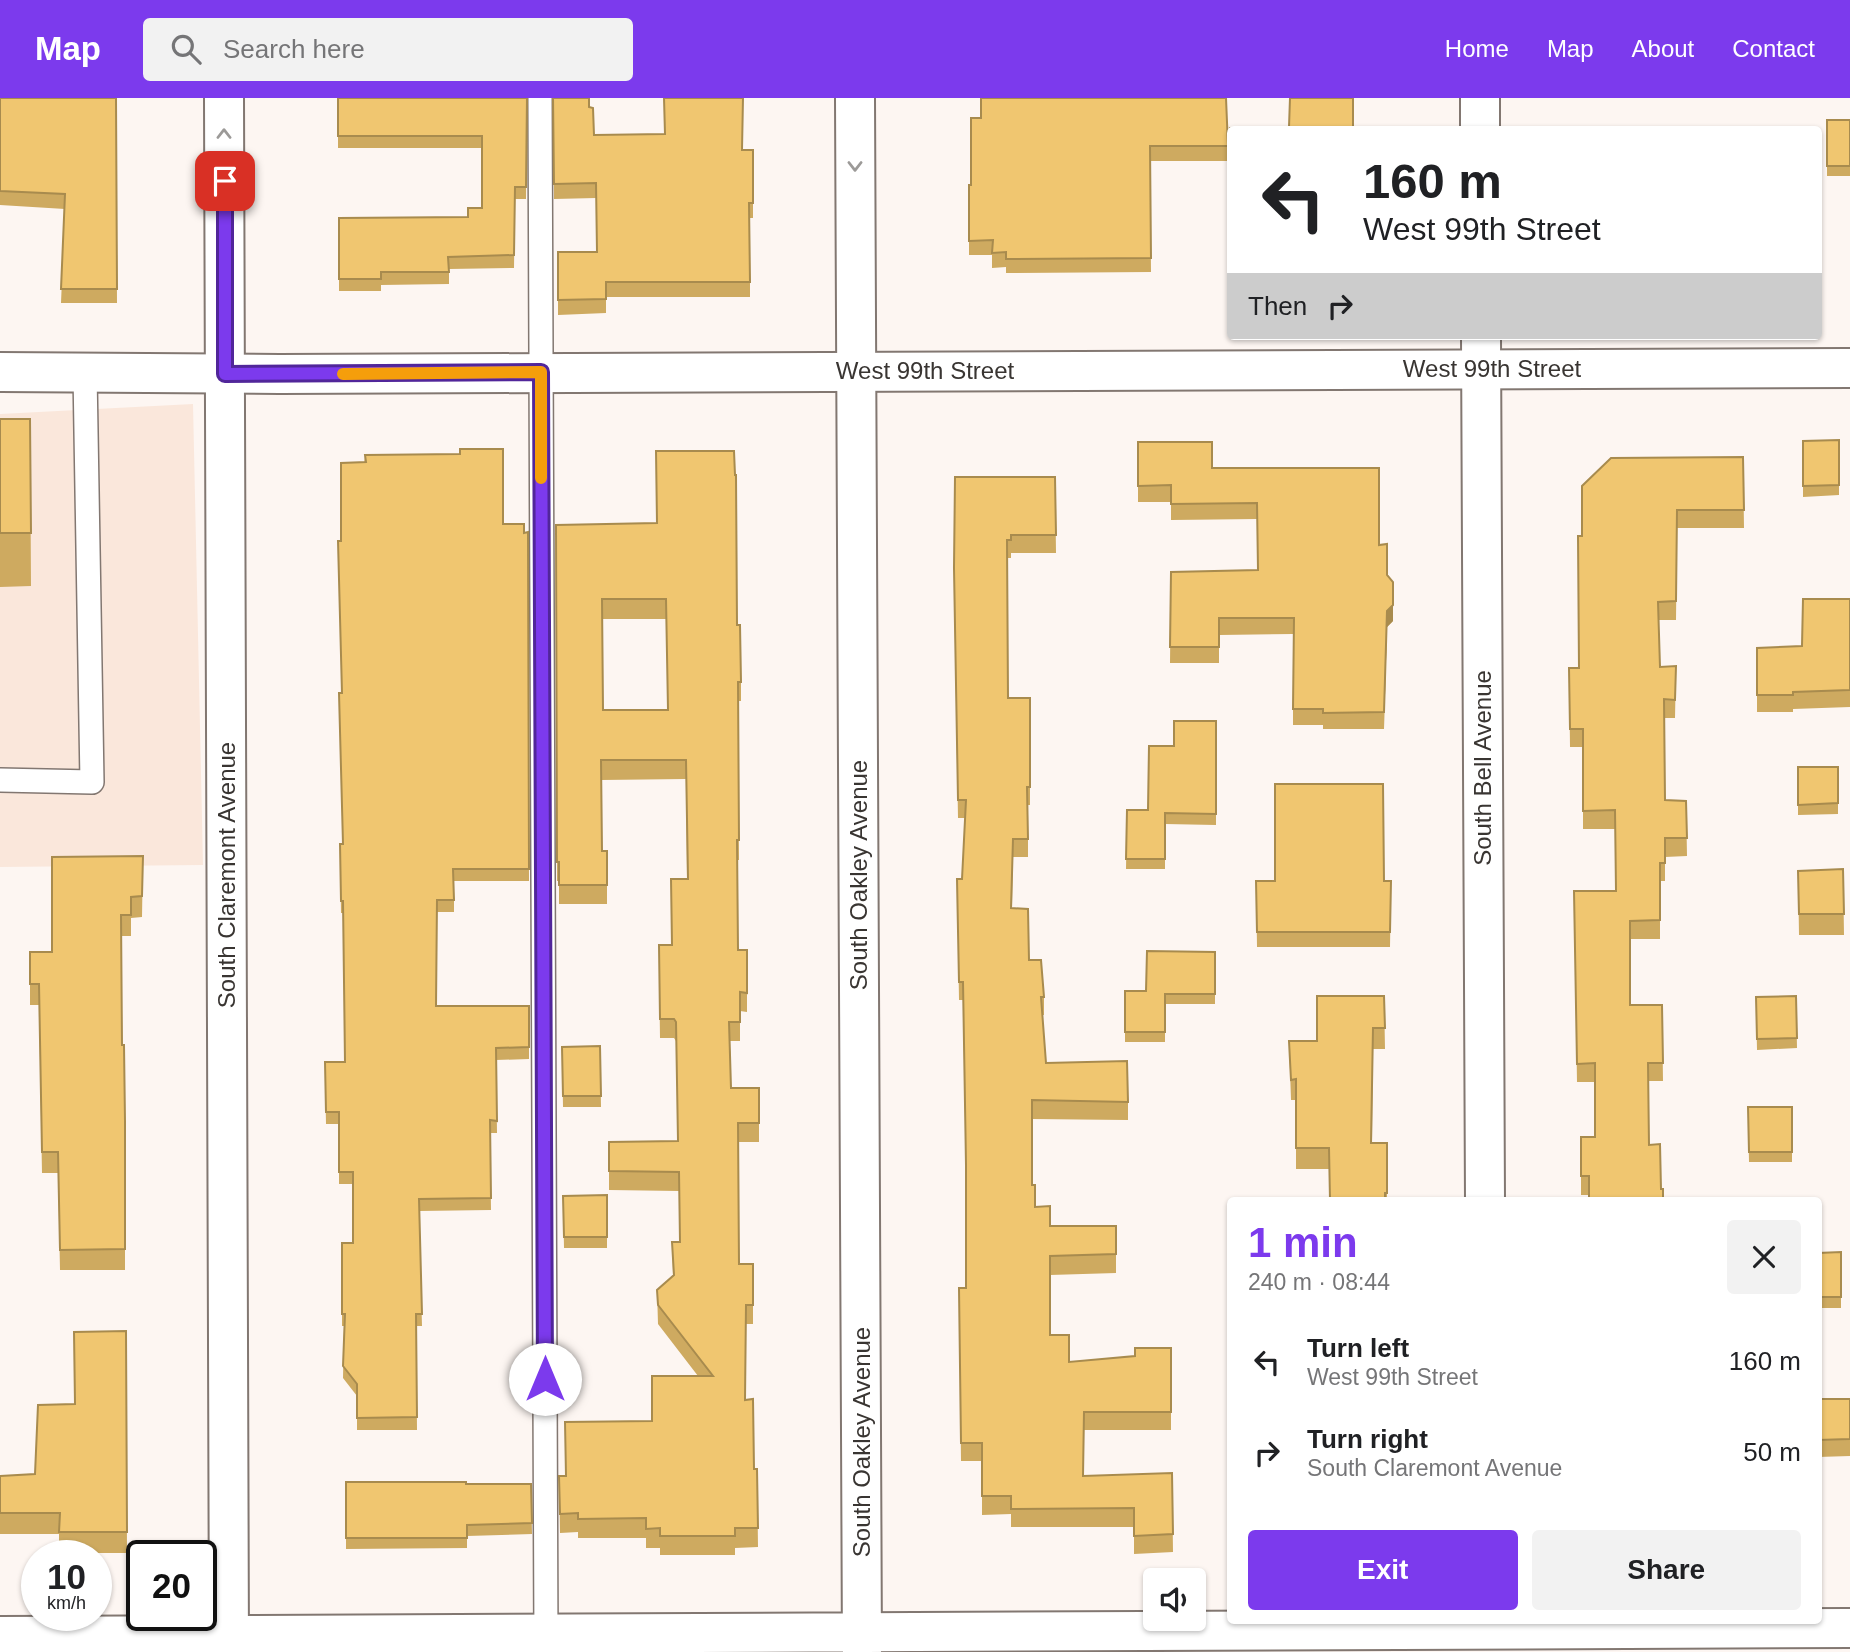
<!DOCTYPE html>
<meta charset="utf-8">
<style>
:root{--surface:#fff;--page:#f2f2f2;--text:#202124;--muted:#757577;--accent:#7c3aed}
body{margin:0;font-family:Arial,sans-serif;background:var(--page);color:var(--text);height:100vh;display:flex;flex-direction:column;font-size:26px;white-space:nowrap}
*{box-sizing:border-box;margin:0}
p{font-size:23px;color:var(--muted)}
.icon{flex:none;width:38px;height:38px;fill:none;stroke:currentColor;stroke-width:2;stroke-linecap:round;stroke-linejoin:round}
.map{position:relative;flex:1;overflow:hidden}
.side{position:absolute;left:1227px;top:1099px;width:595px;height:427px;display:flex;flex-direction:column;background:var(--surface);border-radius:7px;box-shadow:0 2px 5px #0004}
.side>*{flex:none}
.guide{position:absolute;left:1227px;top:28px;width:595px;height:214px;border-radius:7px;box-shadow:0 2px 5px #0004;background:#fff;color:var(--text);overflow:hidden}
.fabs{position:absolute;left:1143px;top:1470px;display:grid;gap:14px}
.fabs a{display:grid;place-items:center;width:63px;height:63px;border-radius:7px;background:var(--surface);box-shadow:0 2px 5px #0004;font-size:35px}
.speed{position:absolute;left:21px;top:1442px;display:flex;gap:14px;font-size:35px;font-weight:700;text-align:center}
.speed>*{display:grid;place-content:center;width:91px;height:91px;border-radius:50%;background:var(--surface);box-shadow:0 2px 5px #0004;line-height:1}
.speed small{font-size:18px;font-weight:400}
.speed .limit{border:4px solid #111;border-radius:10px;background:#fff;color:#111}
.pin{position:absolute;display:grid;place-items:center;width:60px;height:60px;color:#fff;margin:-30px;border-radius:14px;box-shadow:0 4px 10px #0006}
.me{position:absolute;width:77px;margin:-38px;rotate:0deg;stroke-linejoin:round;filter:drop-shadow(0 0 5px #0008)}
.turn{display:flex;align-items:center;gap:24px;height:147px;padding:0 21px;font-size:32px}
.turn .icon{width:91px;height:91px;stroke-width:2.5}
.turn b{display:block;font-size:49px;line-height:60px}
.then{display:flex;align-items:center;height:66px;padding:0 21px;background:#0003;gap:14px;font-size:26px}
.round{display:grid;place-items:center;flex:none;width:74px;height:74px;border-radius:7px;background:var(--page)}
.overview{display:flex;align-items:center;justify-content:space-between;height:119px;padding:0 21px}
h1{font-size:42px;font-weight:800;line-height:52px;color:var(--accent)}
.button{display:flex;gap:14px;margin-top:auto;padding:14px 21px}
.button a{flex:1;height:80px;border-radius:7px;background:var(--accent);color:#fff;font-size:28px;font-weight:800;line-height:80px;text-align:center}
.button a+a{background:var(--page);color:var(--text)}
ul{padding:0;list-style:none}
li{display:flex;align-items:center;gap:21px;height:91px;padding:0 21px}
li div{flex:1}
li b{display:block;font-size:26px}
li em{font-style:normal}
header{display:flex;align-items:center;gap:42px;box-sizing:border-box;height:98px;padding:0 35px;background:var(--accent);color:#fff}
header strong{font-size:33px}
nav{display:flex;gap:38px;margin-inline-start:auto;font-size:24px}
.search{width:490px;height:63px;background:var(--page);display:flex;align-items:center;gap:18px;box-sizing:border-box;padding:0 24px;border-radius:7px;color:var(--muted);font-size:26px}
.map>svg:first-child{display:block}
</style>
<header>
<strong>Map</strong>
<div class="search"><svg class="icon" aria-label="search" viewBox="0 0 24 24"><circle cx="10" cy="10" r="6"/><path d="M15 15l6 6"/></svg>Search here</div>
<nav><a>Home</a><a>Map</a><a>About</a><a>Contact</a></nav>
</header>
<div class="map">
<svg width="1850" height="1554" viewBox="0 0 1850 1554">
<rect width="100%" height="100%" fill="#fdf6f2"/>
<path fill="#fae7db" d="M193,306L203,767L0,769V316Z"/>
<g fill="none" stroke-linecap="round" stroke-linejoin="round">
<g stroke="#827771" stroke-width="26">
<path id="lane" d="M540,0L546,1547
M0,682L92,684L85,275"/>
</g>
<g stroke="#827771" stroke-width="42">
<path id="street" d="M224,0L229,1554
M855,0L862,1554
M1480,0V32
M1481,238L1485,1102
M0,1538L1850,1530"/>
</g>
<g stroke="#827771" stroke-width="42">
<path id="secondary" d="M0,274L280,276L1850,270"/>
</g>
<use href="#lane" stroke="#fff" stroke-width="23"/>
<use href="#street" stroke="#fff" stroke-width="38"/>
<use href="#secondary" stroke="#fff" stroke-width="38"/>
</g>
<path fill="#ceaa60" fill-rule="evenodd" d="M0,0H116L117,205H61L65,111L0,107Z
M338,0H527L526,101H515L514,170L449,171V186L381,187V193H339V120L468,119L482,110V50H338Z
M553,0L589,9L594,37L753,52V120H750V199H606V215L558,217V154H597L596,100L554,101Z
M1226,0L1228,63H1150L1151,174L1006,175V169L992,170V157H969V87H971L981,20Z
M1827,22H1850V78H1827Z
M0,321H30L31,488L0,489Z
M1839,342V397L1803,399V343Z
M1138,344L1212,370L1379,447L1387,477L1393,523L1387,529L1384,631H1323V627H1293V536L1219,537V565H1170L1171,474L1257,472V421L1171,422V404H1138Z
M365,357L503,426L524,435L528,434L529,783H454V814H437L436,908H529V961L496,962L497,1035H490L491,1112L419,1113L422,1228H416L417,1332H357V1298L343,1280L344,1228H342V1145H353V1086H339V1026H326L325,976L345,964L343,815H341L340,746H343L342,595Z
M1743,359L1744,430H1677L1676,522H1658L1660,569L1676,568L1675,620H1664L1665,702L1686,703L1687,758L1665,759V783H1660V841H1630V907H1662L1663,983H1648L1589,1097H1581V1039H1595V984H1577L1574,793H1616L1615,731H1583V649H1570L1569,570H1579L1582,438Z
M1055,379L1056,455H1011V460H1007L1008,600H1030V707H1028V759H1013L1012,810L1029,862L1044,899V917H1042L1046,965L1128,1004V1022L1032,1021V1087L1035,1109L1050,1128H1116V1175L1050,1177V1237L1069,1264L1135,1258L1171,1250V1332H1084V1378L1172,1375L1173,1454L1134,1456V1429H1011V1416L982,1417V1363H961L959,1190H966V1080L963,902H959L957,781H962L965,720H958L954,488Z
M556,427L737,527L741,584V603H738L739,762H737L738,852H747V914L740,913V943H730L731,990H759V1044H738L739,1166H753V1226H746L745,1302L754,1371H757L758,1449L735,1450V1457H660V1450H646V1440H578V1434L560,1435L559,1378H565L652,1323L698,1278L658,1226L657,1192L673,1178L672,1144H680L679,1093L609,1092V1044L678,1043L676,943L674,940H660L659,866L672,847L687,781L686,681L601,682L602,753H607V806H559V783H557ZM603,521H666L668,612H603Z
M1850,501V609L1793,611V614H1757V550L1802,548Z
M1216,623V727L1165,726V771H1126L1127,712H1148L1174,648Z
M1798,669H1838V716L1798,717Z
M143,758L142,819L131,820V838H121L122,947L125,1023V1172H60L58,1075H42L39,907H30V854H52Z
M1843,771L1844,837H1799L1798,773Z
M1256,783H1391L1390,849H1257Z
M1215,854V906H1165V944H1125V893H1146Z
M1384,898L1385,951H1373L1372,1045H1387V1102H1330L1329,1071H1296V1002H1291L1289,943H1317Z
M1796,898L1797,950L1757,952L1756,899Z
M600,948L601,1009H563L562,949Z
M1748,1009H1792V1064H1749Z
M607,1097V1150H564L563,1098Z
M1841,1154V1210H1818V1155Z
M126,1233L127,1455H59V1436H0V1378L35,1376L75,1306Z
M1818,1301H1850V1358L1818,1359Z
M346,1384L531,1386L532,1436L467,1438V1450L346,1451Z"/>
<path fill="#a88b4e" d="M1393,507V523L1387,529L1384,631L1387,513Z"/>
<path fill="#f0c670" stroke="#a88b4e" stroke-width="2" fill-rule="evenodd" d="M0,0H116L117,191H61L65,96L0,93Z
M338,0H527L526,89H515L514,157L448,159L449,174H381V181H339V120L468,119V110H482V38H338Z
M553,0H589V9L593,10L594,37L665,36L664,0H743L742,52H753V105H749L750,184H606V201L558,202V154H597L596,85L554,86Z
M981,0H1226L1228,48H1150L1151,160L1006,161V154L992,155L993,142L969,143V87H971V20H981Z
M1290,0H1353V29H1362L1364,32H1230V91V30L1289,29Z
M1827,22H1850V68H1827Z
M0,321H30L31,435H0Z
M1839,342V387L1803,388V343Z
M1138,344H1212V370H1379V447L1387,446V477L1393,484V507L1387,513L1384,614L1323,615V611H1293L1294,520H1219V549H1170L1171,474L1258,472L1257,405L1171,406V387L1138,388Z
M460,351H503V426H524V435L528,434L529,771H453L454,802H437L436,908H529V949L496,950L497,1023L490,1022L491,1100L419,1101L422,1216H416L417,1319L357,1320V1286L343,1268L345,1216H342V1145H353V1074H339V1014H326L325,964H345L343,803H341L340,746H343L339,595H342L338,443H341V365L366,364L365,357L460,356Z
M656,353H734L735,377H736L737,527H740L741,584H738L739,742H737L738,852H747V895L740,894V924H729L731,990H759V1025H738L739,1166H753V1207H746L745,1302L753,1301L754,1371H757L758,1430H735V1438H660V1430L646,1431V1420L578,1421V1415L560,1416L559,1378H566L565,1324L652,1323V1278H713L658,1207L657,1192L674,1177L672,1144H680L679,1074L609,1073V1044L678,1043L676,924L674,921H660L659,847H672L671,781H688L686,662H601L602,753H607V787H559V764H557L556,427L657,425ZM602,501H666L668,612H603Z
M1743,359L1744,412H1677L1676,503L1658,504L1660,569L1676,568L1675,602L1664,601L1665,702L1686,703L1687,740H1665V765H1660V822L1630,823V907H1662L1663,965H1648L1649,1047L1660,1046L1661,1091H1663V1102H1589V1078H1581V1039H1595V965L1577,966L1574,793H1616L1615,712L1583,713V631H1570L1569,570H1579L1578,438H1582V388L1611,360Z
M955,379H1055L1056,437H1011V442H1007L1008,600H1030V689H1027L1028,741H1013L1011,810L1028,811L1029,862H1041L1044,899H1041L1046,965L1127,963L1128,1004L1032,1002V1087H1035V1109L1050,1108V1128H1116V1156L1050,1158V1237H1069V1264L1135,1258V1250H1171V1314H1084L1083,1378L1172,1375L1173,1436L1134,1438V1410L1011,1411V1398H982V1345H961L959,1190H966V1067L963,884H959L957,781H962L966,702H958L954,470Z
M1803,501H1850V592L1793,594V597H1757V550L1802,548Z
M1174,623H1216V716L1165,715V761H1126L1127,712H1148L1149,648H1174Z
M1798,669H1838V705L1798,707Z
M1275,686H1383L1384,783H1391L1390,834H1257L1256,783H1275Z
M143,758L142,798L131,799V817H121L122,947H124L125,1023V1151L60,1152L58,1054H42L39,886H30V854H52V759Z
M1843,771L1844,816H1799L1798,773Z
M1147,853L1215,854V896H1165V934H1125V893H1146Z
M1317,898H1384L1385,930H1373L1371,1045H1387V1095H1385V1102H1330L1329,1050H1296V981L1291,982L1289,943H1317Z
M1796,898L1797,940L1757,941L1756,899Z
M600,948L601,998H563L562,949Z
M1748,1009H1792V1054H1749Z
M607,1097V1139H564L563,1098Z
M1841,1154V1199H1818V1155Z
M126,1233L127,1434H59L60,1415H0V1378L35,1376L38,1307L75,1306L74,1234Z
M1818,1301H1850V1341L1818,1342Z
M346,1384H466V1386H531L532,1425L467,1427V1440H346Z"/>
<defs><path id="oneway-chevron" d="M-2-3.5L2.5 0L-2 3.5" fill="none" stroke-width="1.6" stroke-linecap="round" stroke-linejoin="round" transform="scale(1.75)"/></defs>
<g stroke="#9c9a98">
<use href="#oneway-chevron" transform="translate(224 36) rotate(-90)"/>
<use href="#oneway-chevron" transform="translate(855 68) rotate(90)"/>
</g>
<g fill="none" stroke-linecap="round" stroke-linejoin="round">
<g stroke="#51269a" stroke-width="18">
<path id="route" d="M225,83V276L541,274L545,1281"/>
</g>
<use href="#route" stroke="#7c3aed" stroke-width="12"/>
<path stroke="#f59e0b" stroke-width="12" d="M343,276L541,274V380"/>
</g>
<g text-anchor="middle" stroke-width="7" stroke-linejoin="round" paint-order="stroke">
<g font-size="24" fill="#393532" stroke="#fff">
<text x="1492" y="279">West 99th Street</text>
<text x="925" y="281">West 99th Street</text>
<text transform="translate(1483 670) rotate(-90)" y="8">South Bell Avenue</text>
<text transform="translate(227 777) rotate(-90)" y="8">South Claremont Avenue</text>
<text transform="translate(859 777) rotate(-90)" y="8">South Oakley Avenue</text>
<text transform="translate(862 1344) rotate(-90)" y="8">South Oakley Avenue</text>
</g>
</g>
</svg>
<div class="fabs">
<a><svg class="icon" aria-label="sound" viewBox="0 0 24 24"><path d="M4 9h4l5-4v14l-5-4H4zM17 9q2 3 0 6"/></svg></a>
</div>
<div class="speed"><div>10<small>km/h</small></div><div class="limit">20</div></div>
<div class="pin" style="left:225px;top:83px;background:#d93025"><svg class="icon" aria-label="arrive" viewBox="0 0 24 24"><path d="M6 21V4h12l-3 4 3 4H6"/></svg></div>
<svg class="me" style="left:545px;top:1281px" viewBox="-20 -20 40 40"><circle r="19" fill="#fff"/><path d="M0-13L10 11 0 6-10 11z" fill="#7c3aed"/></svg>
<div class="guide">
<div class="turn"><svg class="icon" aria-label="left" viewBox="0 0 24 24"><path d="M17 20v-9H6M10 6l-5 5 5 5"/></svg><div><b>160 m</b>West 99th Street</div></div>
<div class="then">Then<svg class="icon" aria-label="right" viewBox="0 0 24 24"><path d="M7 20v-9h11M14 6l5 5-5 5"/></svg></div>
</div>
<section class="side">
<div class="overview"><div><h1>1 min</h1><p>240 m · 08:44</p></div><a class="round"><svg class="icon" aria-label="close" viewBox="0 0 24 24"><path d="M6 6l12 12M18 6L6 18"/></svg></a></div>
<ul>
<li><svg class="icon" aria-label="left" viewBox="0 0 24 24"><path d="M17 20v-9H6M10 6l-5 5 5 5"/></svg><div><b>Turn left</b><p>West 99th Street</p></div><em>160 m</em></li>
<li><svg class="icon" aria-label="right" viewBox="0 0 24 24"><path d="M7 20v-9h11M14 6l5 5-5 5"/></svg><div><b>Turn right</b><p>South Claremont Avenue</p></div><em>50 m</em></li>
</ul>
<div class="button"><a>Exit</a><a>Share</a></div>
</section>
</div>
